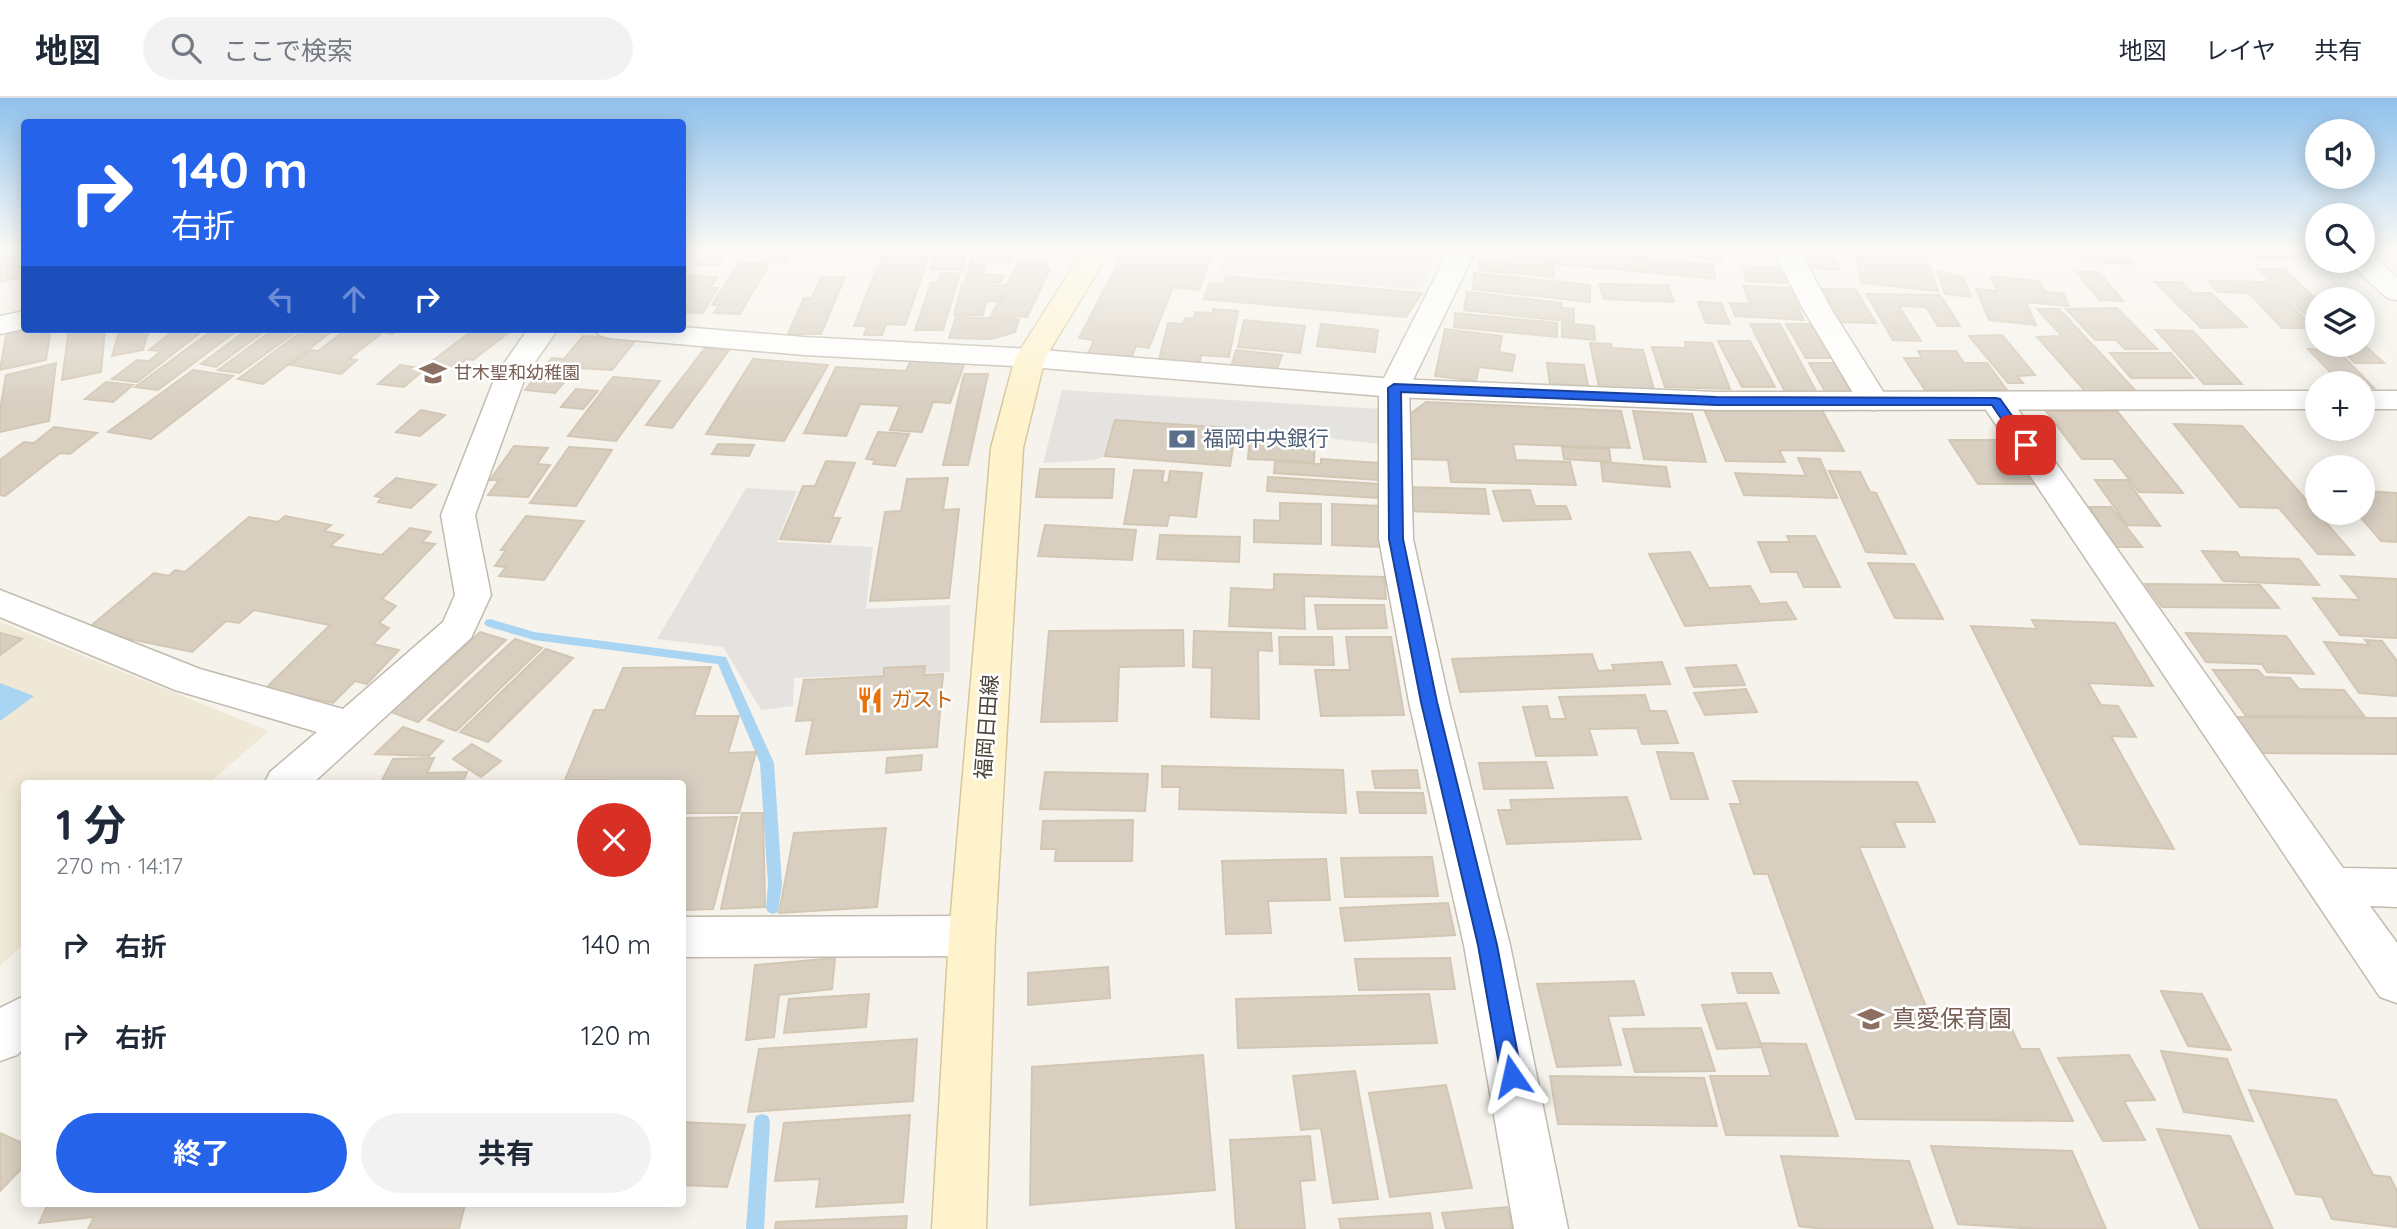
<!DOCTYPE html>
<html lang="ja">
<meta charset="utf-8">
<style>
:root{--surface:#fff;--page:#f2f2f3;--text:#1f2937;--muted:#747a83;--line:#e0e1e3;--accent:#2563eb}
body{margin:0;font-family:Quicksand,"Noto Sans JP",sans-serif;background:var(--page);color:var(--text);height:100vh;display:flex;flex-direction:column;font-size:26px;white-space:nowrap}
*{box-sizing:border-box;margin:0}
p{font-size:23px;color:var(--muted)}
.icon{flex:none;width:38px;height:38px;fill:none;stroke:currentColor;stroke-width:2;stroke-linecap:round;stroke-linejoin:round}
.map{position:relative;flex:1;overflow:hidden}
.sheet{position:absolute;left:21px;top:682px;width:665px;height:427px;display:flex;flex-direction:column;background:var(--surface);border-radius:7px;box-shadow:0 4px 18px #0003}
.sheet>*{flex:none}
.top-card{position:absolute;left:21px;top:21px;width:665px;height:214px;border-radius:7px;box-shadow:0 4px 18px #0003;background:#2563eb;color:#fff;overflow:hidden}
.tools{position:absolute;left:2305px;top:21px;display:grid;gap:14px}
.tools a{display:grid;place-items:center;width:70px;height:70px;border-radius:50%;background:var(--surface);box-shadow:0 4px 18px #0003;font-size:35px}
.pin{position:absolute;display:grid;place-items:center;width:60px;height:60px;color:#fff;margin:-30px;border-radius:14px;box-shadow:0 4px 10px #0006}
.me{position:absolute;width:77px;margin:-38px;rotate:349deg;stroke-linejoin:round;filter:drop-shadow(0 0 5px #0008)}
.turn{display:flex;align-items:center;gap:24px;height:147px;padding:0 35px;font-size:32px}
.turn .icon{width:91px;height:91px;stroke-width:2.5}
.turn b{display:block;font-size:49px;line-height:60px}
.lanes{display:flex;align-items:center;height:66px;padding:0 35px;background:#0003;justify-content:center;gap:35px;direction:ltr}
.lanes .off{opacity:.35}
.round{display:grid;place-items:center;flex:none;width:74px;height:74px;border-radius:37px;background:var(--page)}
.summary{display:flex;align-items:center;justify-content:space-between;height:119px;padding:0 35px}
h1{font-size:42px;font-weight:700;line-height:52px}
.button{display:flex;gap:14px;margin-top:auto;padding:14px 35px}
.button a{flex:1;height:80px;border-radius:42px;background:var(--accent);color:#fff;font-size:28px;font-weight:700;line-height:80px;text-align:center}
.button a+a{background:var(--page);color:var(--text)}
ul{padding:0;list-style:none}
li{display:flex;align-items:center;gap:21px;height:91px;padding:0 35px}
li div{flex:1}
li b{display:block;font-size:26px}
li em{font-style:normal}
header{display:flex;align-items:center;gap:42px;box-sizing:border-box;height:98px;padding:0 35px;background:var(--surface);border-bottom:2px solid var(--line)}
header strong{font-size:33px}
nav{display:flex;gap:38px;margin-inline-start:auto;font-size:24px}
.search{width:490px;height:63px;background:var(--page);display:flex;align-items:center;gap:18px;box-sizing:border-box;padding:0 24px;border-radius:38px;color:var(--muted);font-size:26px}
.map>svg:first-child{display:block}
</style>
<header>
<strong>地図</strong>
<div class="search"><svg class="icon" aria-label="search" viewBox="0 0 24 24"><circle cx="10" cy="10" r="6"/><path d="M15 15l6 6"/></svg>ここで検索</div>
<nav><a>地図</a><a>レイヤ</a><a>共有</a></nav>
</header>
<div class="map">
<svg width="2397" height="1131" viewBox="0 0 2397 1131">
<rect width="100%" height="100%" fill="#f6f3ec"/>
<path fill="#efe8d6" d="M0,524L269,633L208,686H24V846L0,868Z"/>
<path fill="#e5e3e0" d="M1227,150H1379L1439,157L1420,192L1220,173Z
M1062,292L1380,311L1381,346L1242,331L1115,322L1105,358L1094,362L1043,365Z
M746,390L797,393L777,444L873,449L866,511L950,507V574L794,580L793,608L761,612L723,549L657,541Z"/>
<path fill="#a9d4f2" d="M0,585L34,598L0,623Z"/>
<g fill="none" stroke-linecap="round" stroke-linejoin="round">
<path fill="#a9d4f2" fill-rule="evenodd" d="M0,150H18L0,156Z
M490,521L534,534L726,559L774,665L782,786L778,814L773,816L768,814L766,810L768,786L760,665L718,566L534,542L486,528L484,525L486,522Z
M762,1016L768,1018L770,1024L764,1131H746L754,1024L756,1018Z"/>
</g>
<path fill="#d8cfc1" stroke="#d3c7b4" stroke-width="2" d="M707,150H727L718,167H697Z
M885,150H932L905,227L886,226L882,237H864L867,228H854Z
M936,150H968L962,172L930,171Z
M974,150H1014L1011,164L988,163L983,177H1003L1001,184H965Z
M1126,150H1214L1199,192L1173,189L1149,250L1136,248L1131,261L1088,256L1094,242L1079,240Z
M1397,150H1444L1443,156Z
M1485,150H1549L1713,166L1715,181L1484,159Z
M1652,150H1720L1722,162L1652,155Z
M1798,150H1832L1839,172L1803,170Z
M1848,150L1925,155L1938,193L1862,185L1855,158H1849Z
M1982,150H2008L2011,156L1983,153Z
M2074,150H2119L2131,166L2083,163Z
M2245,150H2302L2313,163L2253,159Z
M777,152H790L785,163L772,162Z
M20,155L18,170L24,168V179L0,184V159Z
M1019,162L1044,164L1050,171L1027,219L1015,218L1013,222L990,220Z
M1478,162L1554,168V179L1478,172Z
M739,164L769,166L740,216L714,215L719,207H712Z
M1741,168L1783,169L1790,185L1747,183Z
M2258,171H2284L2317,202V228Z
M1937,173L1964,180L1971,199L1945,196Z
M2076,174H2099L2123,203L2100,202Z
M941,175L960,176L943,232H915L931,185L938,184Z
M1474,175L1590,187V204L1473,191Z
M689,178L718,179L711,190H718L703,215L682,214V189Z
M1226,178L1422,195L1406,219L1204,201L1209,185L1224,186Z
M1990,178L2039,183L2045,194L2063,195L2069,208L2026,204L2036,227L1989,222L1976,191L1997,193Z
M821,179H845L821,236H788L804,200H812Z
M2208,183L2268,184L2314,230H2282L2249,195L2218,194Z
M2155,184H2181L2193,195H2211L2247,229L2201,230Z
M962,186L1005,187L1001,203H986L983,217H954Z
M1599,186L1668,187L1674,204L1604,201Z
M1743,188L1790,190L1804,222L1735,218L1730,205L1750,206Z
M1815,191H1855L1876,225L1835,224Z
M1467,194L1562,205V210L1574,211V224L1464,212Z
M1866,196L1940,197L1960,228H1938L1926,209L1899,208L1921,243L1893,242Z
M1698,204L1721,205L1730,226L1706,225Z
M2117,210L2157,251H2125L2116,242H2095L2066,211Z
M1213,211L1238,213L1229,259L1201,257L1199,269L1158,266L1168,225L1183,226L1185,220L1194,221L1195,214L1213,215Z
M2037,211H2059L2135,292L2086,294L2037,239L2062,238Z
M1455,215L1557,225V239L1454,229Z
M956,219L1019,221L1015,234L992,241L949,240Z
M1244,222L1305,228L1300,255L1238,249Z
M1562,225L1594,228L1595,242L1562,239Z
M1321,226L1378,232L1375,254L1317,248Z
M1750,226H1780L1817,295L1785,294Z
M1786,226H1812L1833,260H1806Z
M24,229V231H51L46,262L0,272L7,232Z
M69,231H105L101,274L62,282Z
M120,231H149L143,252L112,258Z
M176,231H205L137,284L112,281L137,262L149,263L161,253L149,252Z
M214,231H239L158,292L135,289Z
M248,231H267L216,269L201,266Z
M274,231H300L239,275L218,272Z
M305,231H335L263,286L238,281Z
M347,231H398L392,236L383,234L349,261L357,262L341,276L291,267L311,252L318,253Z
M474,231L508,235L473,262L467,261L451,272L427,267Z
M1445,231L1502,238L1499,254L1515,257L1512,273L1479,269L1476,283L1435,278Z
M2156,232L2193,233L2242,286H2204Z
M2002,237L2035,277L2017,278L2023,285H2008L1969,238Z
M583,238L636,242L612,272L576,270L555,295L525,292L552,260L564,261Z
M1718,243H1750L1775,289H1742Z
M1685,244L1712,245L1730,291L1665,289L1652,249L1686,250Z
M1590,245L1611,246L1612,250L1643,252L1654,292L1599,289Z
M2362,245L2384,265H2355L2337,247Z
M705,250L729,252L672,330L646,327Z
M2308,251L2337,252L2374,290L2362,289V285H2341Z
M1236,252L1282,257L1276,274L1231,269Z
M1918,253H1956L1964,265H1987L2007,292H1925L1904,260H1922Z
M2110,255H2171L2193,280H2131Z
M753,261L828,267L784,343L706,336Z
M911,262L965,264L950,305L933,304L922,334L890,332L900,308L860,306L846,338L804,335L836,269L906,273Z
M56,265L49,323L0,334V312L6,277Z
M1547,265L1584,267L1588,288L1550,286Z
M1809,265H1835L1852,295H1826Z
M400,267L425,271L404,289L378,286Z
M193,272L233,278L151,341L108,334Z
M964,276H988L968,367H943Z
M613,279L660,283L616,343L568,338Z
M106,284L133,287L113,304L85,301Z
M576,291L598,293L583,311L561,309Z
M1426,304L1621,313L1630,350L1513,346L1516,362L1570,364L1576,387L1451,384L1448,362L1411,361L1406,319Z
M1704,311L1822,312L1844,353L1779,352L1785,364L1726,363Z
M421,312L445,317L420,338L396,334Z
M1633,313L1692,316L1706,364L1644,361Z
M2046,313H2117L2183,395L2139,394L2113,361H2082Z
M1115,322L1242,331L1240,343H1234L1230,368L1105,358Z
M2174,326L2242,328L2354,457L2318,456L2279,410L2240,409Z
M54,329L97,335L70,356L60,355L5,398L0,397V362L24,344L34,345Z
M878,334L909,336L895,368L873,366L875,362L866,361Z
M1250,338L1315,341L1314,364L1248,361Z
M1949,342H2014L2046,386H1978Z
M718,346L754,347L749,358L712,356Z
M514,348L548,350L537,366L550,367L528,399L488,397L499,382H490Z
M569,349L612,352L576,408L530,405Z
M1562,349L1609,351L1611,364L1564,361Z
M1798,360L1820,361L1837,400L1744,397L1735,375L1806,378Z
M1321,361L1379,365V382L1274,375L1275,363L1321,366Z
M826,363L855,365L832,420H840L830,444L780,441L803,388H815Z
M1601,364L1666,369L1670,389L1603,383Z
M1040,371H1114L1112,400L1036,399Z
M1134,372L1164,373L1162,384L1168,385L1170,373L1202,375L1196,419L1169,417L1167,428L1124,426Z
M1829,373L1860,374L1870,394L1876,395L1906,456L1866,454Z
M1268,379L1379,386L1378,400L1267,393Z
M396,380L436,387L411,410L378,404L382,400L375,398Z
M948,380L943,412L959,411L949,500L870,503L885,414L901,413L907,381Z
M2095,382H2127L2160,428L2127,427Z
M1406,389L1485,391L1489,416L1408,413Z
M1530,392L1535,408H1566L1571,421L1503,423L1493,393Z
M2362,393L2397,395V444L2381,443L2357,415H2362Z
M1280,405L1321,406V446L1254,444V422L1280,423Z
M1332,406L1382,408L1383,449L1332,447Z
M2089,409H2111L2142,449H2106L2086,423H2099Z
M285,418L331,427L324,433L343,437L330,448L382,457L410,430L431,434L422,444L435,446L382,501L396,508L379,525L389,530L373,546L399,552L367,586L355,583L333,605L265,591L330,527L254,512L239,525L226,523L192,554L86,532L154,475L169,478L175,472L185,474L249,419L278,424Z
M526,418L584,423L544,482L499,478L506,469L495,468L506,452H501Z
M1045,427L1136,432L1132,462L1038,458Z
M1160,437L1240,439L1239,464L1157,461Z
M1787,438H1815L1840,489H1804L1797,474H1771L1758,444H1790Z
M2202,453L2237,454L2240,459L2299,461L2319,487L2223,483Z
M1690,454L1709,490L1750,488L1760,506L1786,504L1796,521L1685,528L1649,456Z
M1868,465L1914,466L1943,521L1895,520Z
M1274,476L1384,479L1386,501L1304,498L1305,531L1229,528L1231,490L1274,492Z
M2341,478L2397,481V540L2340,537L2313,500L2360,502Z
M2145,486L2260,487L2279,510L2162,509Z
M1315,507H1384L1387,530L1318,531Z
M2032,522L2115,525L2153,588L2088,585L2101,607L2118,608L2136,639L2111,638L2174,751L2080,746L1971,528L2037,531Z
M1183,532L1184,568L1119,569L1117,623L1041,624L1049,533Z
M1194,533L1271,535L1272,553L1258,552L1259,621L1211,619L1212,570L1193,569Z
M480,534L506,542L418,624L391,614Z
M0,535L22,541L0,557Z
M2186,535L2286,538L2314,576L2267,574L2262,566L2206,564Z
M1279,539H1332L1334,567L1280,566Z
M1346,539H1391L1404,617L1321,618L1315,572H1350Z
M515,541L542,550L456,633L428,622Z
M2365,542L2382,543L2397,563V598L2359,595L2324,544L2369,547Z
M546,551L573,560L488,644L460,634Z
M1592,556L1598,573L1614,572L1612,567L1662,564L1670,586L1460,594L1452,561Z
M1736,567L1745,587L1694,589L1686,570Z
M925,568L924,577L943,576L937,649L806,656L813,622L796,623L804,582L884,578V570Z
M711,569L694,618H739L728,655L756,654L739,715H682V686H606L608,682H565L594,612H605L623,570Z
M2213,572H2258L2264,579L2290,580L2299,591L2344,592L2365,619L2246,618Z
M1746,591L1757,614L1705,617L1694,595Z
M1645,597L1650,613H1666L1678,645L1642,646L1637,630L1589,631L1597,657L1536,658L1523,609L1547,608L1550,621H1566L1559,599Z
M2234,619L2397,620V656L2260,655Z
M403,629L443,643L429,658L375,656Z
M472,646L501,663L481,679L453,661Z
M1657,654L1693,655L1708,701H1671Z
M922,657L921,672L886,675L887,660Z
M434,660L427,675L467,674L462,686H380L393,661Z
M1546,664L1553,690L1484,691L1479,665Z
M1162,668L1343,672L1346,715L1179,711L1180,689H1162Z
M1417,672L1420,690H1375L1372,673Z
M1045,674L1148,676L1145,713L1040,711Z
M1733,683L1917,684L1935,724H1894L1905,749H1859L1933,925H2009L2021,951H2039L2073,1023L1856,1021L1768,776H1754L1730,706H1741Z
M1357,694L1423,695L1426,715H1360Z
M1627,699L1641,741L1507,746L1498,712H1512L1510,702Z
M742,715H763L765,809L721,811Z
M737,719L713,811L682,812L684,720Z
M1133,722L1132,763H1055L1056,751H1041L1043,723Z
M886,730L877,809L779,815L794,735Z
M1432,759L1438,798L1345,799L1341,760Z
M1326,761L1330,802L1268,803L1271,835L1226,836L1222,763Z
M1448,805L1455,837L1345,843L1340,810Z
M835,860L832,891L779,897L774,939L746,942L755,867Z
M1450,860L1455,891L1359,892L1355,861Z
M1108,869L1110,900L1028,907V875Z
M1732,875H1771L1779,895H1738Z
M1634,883L1644,917L1608,918L1621,967L1557,969L1537,886Z
M2161,893L2202,896L2231,952L2188,948Z
M869,896L866,929L784,935L789,901Z
M1429,896L1437,945L1238,950L1236,901Z
M1746,905L1762,949L1717,951L1702,907Z
M1701,930L1715,973L1635,974L1623,931Z
M917,941L913,1003L748,1014L759,951Z
M1760,945L1806,946L1838,1038L1726,1037L1710,978H1771Z
M2161,953L2227,961L2253,1023L2184,1014Z
M1203,957L1215,1092L1030,1107L1032,969Z
M2129,957L2155,1002L2124,1003L2145,1042L2103,1043L2058,960Z
M1355,973L1378,1101L1333,1105L1321,1030L1301,1032L1293,978Z
M1550,978L1704,980L1717,1028L1558,1026Z
M1446,987L1472,1090L1390,1099L1369,995Z
M2249,992L2336,1002L2373,1077L2390,1079L2397,1093V1129L2332,1121L2322,1099L2296,1096Z
M910,1017L903,1104L816,1109L820,1081L775,1083L784,1025Z
M682,1024L745,1027L727,1089L682,1087Z
M2157,1031L2230,1038L2273,1131H2200Z
M0,1035L24,1046V1068L0,1093Z
M1310,1038L1315,1082L1300,1083L1305,1131H1236L1230,1042Z
M1931,1048L2072,1053L2106,1131H2037L1958,1126Z
M1781,1058L1909,1063L1933,1131H1823L1799,1128Z
M48,1106H465L459,1131H88L94,1119L39,1125Z
M1507,1109L1513,1131H1446L1442,1115Z
M1430,1115L1433,1131H1341L1339,1121Z
M907,1118L906,1131H775L776,1124Z"/>
<g fill="none" stroke-linecap="round" stroke-linejoin="round">
<g stroke="#c2bbae" stroke-width="3">
<path id="minor" d="M1450,150H1477L1409,290L1413,441L1449,604L1510,847L1568,1131H1514L1464,847L1409,604L1379,441V290Z
M1772,150H1799L1830,209L1889,303L1884,310L1873,312L1862,310L1802,209Z
M2362,154L2372,156L2397,179V202L2387,200L2352,168L2349,163H2362Z
M528,231H558L526,277L475,417L491,497L471,540L312,686H264L270,674L317,634L175,592L0,519V492L200,571L343,611L443,524L455,497L441,417L496,277Z
M1996,294L2007,296L2343,770L2397,771V809L2370,808L2397,845V905L2380,899L1980,303L1985,296Z
M972,818L988,824L995,838L988,852L972,858L682,859V819Z
M24,898V950L17,957L0,963V910Z"/>
</g>
<g stroke="#c2bbae" stroke-width="3">
<path id="tertiary" d="M24,213V231L0,236V218Z
M682,229L804,239L1030,251L1394,281L1716,294L2317,293V311L1716,312L1394,299L1030,269L804,257L609,240L599,237L594,231H682Z
M2362,293H2397V311H2362Z"/>
</g>
<g stroke="#d6c79b" stroke-width="3">
<path id="secondary" d="M1085,150H1112L1045,260L1023,350L995,838L986,1131H932L949,838L991,350L1015,260Z"/>
</g>
<use href="#minor" fill="#fff" fill-rule="evenodd"/>
<use href="#tertiary" fill="#fff" fill-rule="evenodd"/>
<use href="#secondary" fill="#fff3cd" fill-rule="evenodd"/>
</g>
<linearGradient id="sky" x2="0" y2="1"><stop stop-color="#8fc1ec"/><stop offset="0.49" stop-color="#fbfaf6"/><stop offset="1" stop-color="#fbfaf6" stop-opacity="0"/></linearGradient>
<rect width="2397" height="309" fill="url(#sky)"/>
<path fill="#2563eb" stroke="#184099" stroke-width="2" d="M1394,286L1716,299L1996,300L2000,301L2033,347L2031,350H2021L1992,307H1716L1401,294L1403,441L1437,604L1497,847L1522,978L1519,985L1512,988L1504,985L1501,978L1478,847L1421,604L1389,441L1388,290Z"/>
<defs>
<g id="school-bare" transform="scale(2.1)"><path d="M0-5L7-2L0 1L-7-2ZM-4 1L0 2.5L4 1V4Q0 6-4 4Z" fill="#8d6e63" stroke="#fff" stroke-width="2.5" paint-order="stroke"/></g>
<g id="bank-bare" transform="scale(2.1)"><path d="M-6-4H6V4H-6ZM0-2.3a2.3 2.3 0 1 0 0 4.6a2.3 2.3 0 1 0 0-4.6Z" fill="#5c6f8a" stroke="#fff" stroke-width="2.5" paint-order="stroke"/></g>
<g id="restaurant-bare" transform="scale(2.1)"><path d="M-5-6h1v4h1v-4h1v4h1v-4h1v5L-1.5 .5V6h-2V.5L-5-1ZM5-6V6H3V1.5H1.5Q1.5-4 5-6Z" fill="#e8710a" stroke="#fff" stroke-width="2.5" paint-order="stroke"/></g>
</defs>
<g fill-rule="evenodd">
<use href="#school-bare" x="433" y="275"/>
<use href="#bank-bare" x="1182" y="341"/>
<use href="#restaurant-bare" x="870" y="602"/>
<use href="#school-bare" x="1871" y="921"/>
</g>
<g text-anchor="middle" stroke-width="5" stroke-linejoin="round" paint-order="stroke">
<g font-size="18" fill="#785e54" stroke="#fff" text-anchor="start">
<text x="454" y="281">甘木聖和幼稚園</text>
</g>
<g font-size="21" fill="#4e5e75" stroke="#fff" text-anchor="start">
<text x="1203" y="348">福岡中央銀行</text>
</g>
<g font-size="21" fill="#c56008" stroke="#fff" text-anchor="start">
<text x="891" y="609">ガスト</text>
</g>
<g font-size="21" fill="#4b4439" stroke="#fff">
<text transform="translate(987 629) rotate(-86)" y="7">福岡日田線</text>
</g>
<g font-size="24" fill="#785e54" stroke="#fff" text-anchor="start">
<text x="1892" y="929">真愛保育園</text>
</g>
</g>
</svg>
<div class="tools">
<a><svg class="icon" aria-label="sound" viewBox="0 0 24 24"><path d="M4 9h4l5-4v14l-5-4H4zM17 9q2 3 0 6"/></svg></a>
<a><svg class="icon" aria-label="search" viewBox="0 0 24 24"><circle cx="10" cy="10" r="6"/><path d="M15 15l6 6"/></svg></a>
<a><svg class="icon" aria-label="layers" viewBox="0 0 24 24"><path d="M12 4l9 5-9 5-9-5zM3 14l9 5 9-5"/></svg></a>
<a>+</a>
<a>−</a>
</div>
<div class="pin" style="left:2026px;top:347px;background:#d93025"><svg class="icon" aria-label="arrive" viewBox="0 0 24 24"><path d="M6 21V4h12l-3 4 3 4H6"/></svg></div>
<svg class="me" style="left:1512px;top:978px" viewBox="-20 -20 40 40"><path d="M0-17L14 15 0 8-14 15z" fill="#2563eb" stroke="#fff" stroke-width="4"/></svg>
<div class="top-card">
<div class="turn"><svg class="icon" aria-label="right" viewBox="0 0 24 24"><path d="M7 20v-9h11M14 6l5 5-5 5"/></svg><div><b>140 m</b>右折</div></div>
<div class="lanes"><svg class="icon off" aria-label="left" viewBox="0 0 24 24"><path d="M17 20v-9H6M10 6l-5 5 5 5"/></svg><svg class="icon off" aria-label="ahead" viewBox="0 0 24 24"><path d="M12 20V5M6 11l6-6 6 6"/></svg><svg class="icon" aria-label="right" viewBox="0 0 24 24"><path d="M7 20v-9h11M14 6l5 5-5 5"/></svg></div>
</div>
<section class="sheet">
<div class="summary"><div><h1>1 分</h1><p>270 m · 14:17</p></div><a class="round" style="background:#d93025;color:#fff"><svg class="icon" aria-label="close" viewBox="0 0 24 24"><path d="M6 6l12 12M18 6L6 18"/></svg></a></div>
<ul>
<li><svg class="icon" aria-label="right" viewBox="0 0 24 24"><path d="M7 20v-9h11M14 6l5 5-5 5"/></svg><div><b>右折</b></div><em>140 m</em></li>
<li><svg class="icon" aria-label="right" viewBox="0 0 24 24"><path d="M7 20v-9h11M14 6l5 5-5 5"/></svg><div><b>右折</b></div><em>120 m</em></li>
</ul>
<div class="button"><a>終了</a><a>共有</a></div>
</section>
</div>
